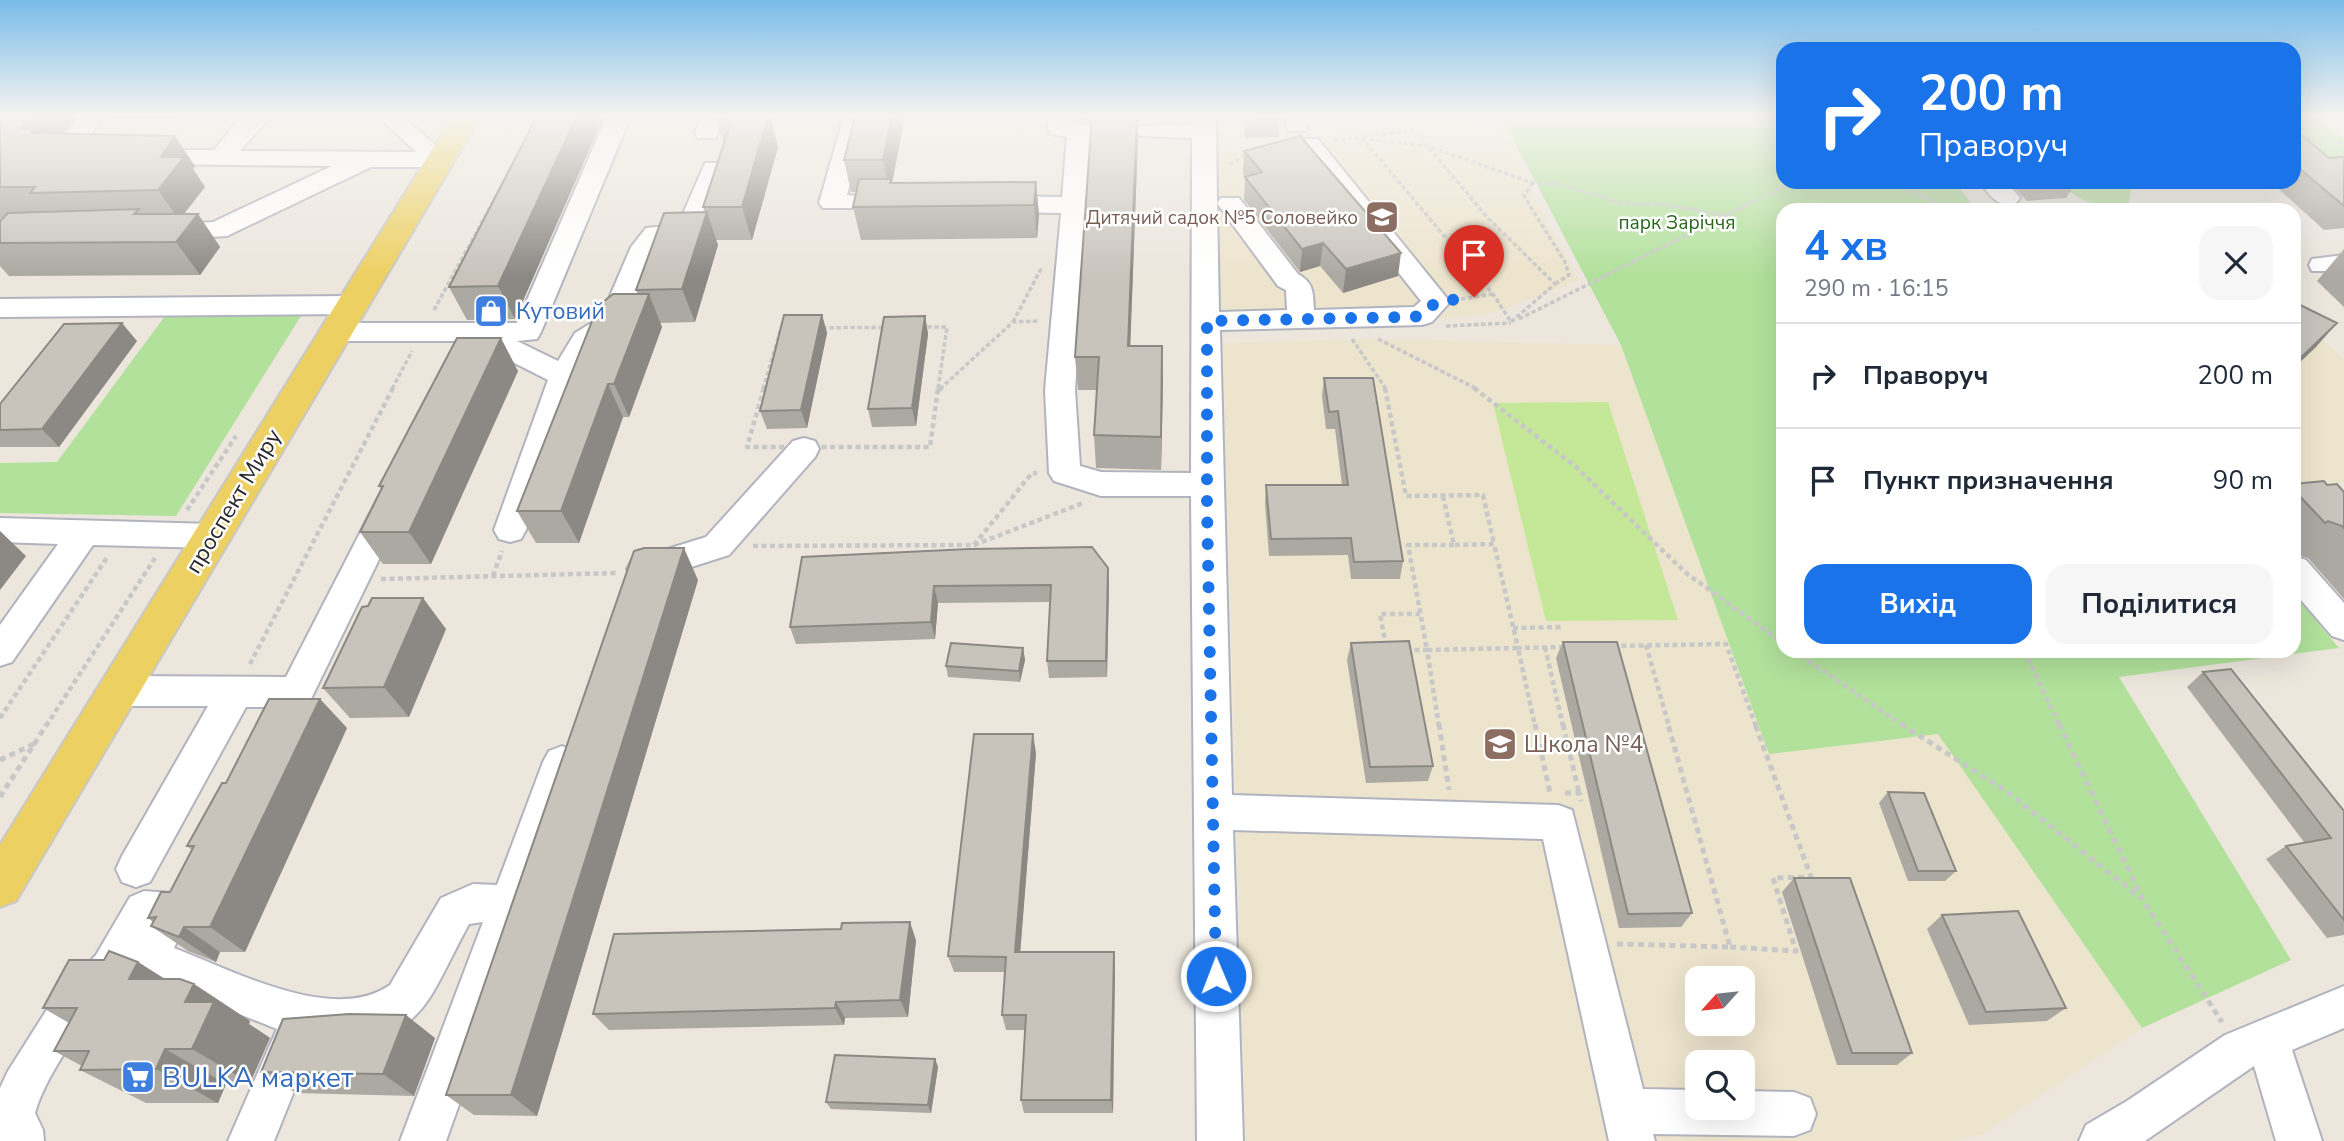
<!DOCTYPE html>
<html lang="uk">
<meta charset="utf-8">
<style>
:root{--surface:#fff;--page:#f6f6f7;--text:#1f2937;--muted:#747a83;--line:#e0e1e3;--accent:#1a73e8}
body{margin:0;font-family:"Nunito Sans",sans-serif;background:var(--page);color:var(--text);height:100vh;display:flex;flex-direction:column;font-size:26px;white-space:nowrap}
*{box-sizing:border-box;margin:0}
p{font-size:23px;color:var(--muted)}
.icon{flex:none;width:38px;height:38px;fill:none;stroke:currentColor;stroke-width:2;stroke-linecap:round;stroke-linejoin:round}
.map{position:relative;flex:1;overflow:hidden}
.side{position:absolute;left:1776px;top:203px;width:525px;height:455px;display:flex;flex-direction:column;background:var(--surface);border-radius:21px;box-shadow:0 7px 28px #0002}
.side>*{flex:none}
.banner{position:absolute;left:1776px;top:42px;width:525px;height:147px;border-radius:21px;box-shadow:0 7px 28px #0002;background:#1a73e8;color:#fff;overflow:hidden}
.needle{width:46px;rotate:243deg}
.controls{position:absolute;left:1685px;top:966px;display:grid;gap:14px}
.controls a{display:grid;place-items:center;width:70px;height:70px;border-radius:14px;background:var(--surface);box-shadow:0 7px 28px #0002;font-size:35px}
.pin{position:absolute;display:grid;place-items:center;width:60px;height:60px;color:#fff;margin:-72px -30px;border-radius:50% 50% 50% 0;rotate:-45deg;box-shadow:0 0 7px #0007}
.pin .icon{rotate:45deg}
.me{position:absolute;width:77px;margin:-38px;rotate:359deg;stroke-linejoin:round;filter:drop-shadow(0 0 5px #0008)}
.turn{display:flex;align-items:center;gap:24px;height:147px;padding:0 28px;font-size:32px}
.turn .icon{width:91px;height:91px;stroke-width:2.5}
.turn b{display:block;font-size:49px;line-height:60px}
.round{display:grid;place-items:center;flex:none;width:74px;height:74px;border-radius:21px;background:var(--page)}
.summary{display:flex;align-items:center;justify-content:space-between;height:119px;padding:0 28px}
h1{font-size:42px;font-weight:700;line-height:52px;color:var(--accent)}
.button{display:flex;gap:14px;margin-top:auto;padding:14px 28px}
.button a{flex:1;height:80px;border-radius:21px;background:var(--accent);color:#fff;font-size:28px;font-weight:700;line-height:80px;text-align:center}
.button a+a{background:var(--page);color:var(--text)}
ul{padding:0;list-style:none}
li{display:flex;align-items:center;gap:21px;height:105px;padding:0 28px;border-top:2px solid var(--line)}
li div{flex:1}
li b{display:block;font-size:26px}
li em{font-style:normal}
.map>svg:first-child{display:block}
</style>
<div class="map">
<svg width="2344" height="1141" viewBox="0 0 2344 1141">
<rect width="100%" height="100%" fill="#ece6dd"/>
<path fill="#ede4cd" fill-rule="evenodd" d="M1437,119L1500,130L1578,280L1494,313L1366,327L1222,326L1217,153Z
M2294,312L2344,360V482L2294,487Z
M1378,339L1621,345L1769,754L1938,734L2142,1028L1983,1134L1953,1141H1246L1223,343ZM1698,978H1743V1024H1698ZM1698,1062H1743V1108H1698Z"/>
<path fill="#b1e19b" d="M1501,116H1783V182H1954L1977,210H1783V651H2294V594L2339,648L2119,677L2291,960L2142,1028L1938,734L1769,754L1621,345Z
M2294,116H2314L2344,139V166L2312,162L2294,132V128L2301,125L2294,121Z
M2060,182H2125L2131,188L2128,208C2099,207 2081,204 2060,182Z
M304,311L176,516L0,513V463L57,462L168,312Z"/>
<path fill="#c4e897" d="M1608,402L1678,620L1546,621L1493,403Z"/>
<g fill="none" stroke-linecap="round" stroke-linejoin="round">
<g stroke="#b1b3be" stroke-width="4">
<path id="minor" d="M80,116H105L79,149L93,152L96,157L93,162L56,161L52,152Z
M242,116H271L240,151L416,152L384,122L388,117L402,116L452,160L449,165L440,167H371L227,236L163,240L154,238L150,232L154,226L213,222L332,166L145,164L136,162L133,157L136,152L145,150H214Z
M607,116H631L541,332L537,339L517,341L558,361L575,333L601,317L631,247L646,228L678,225L705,163H723L726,168L697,238L663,242L656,249L627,322L623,329L596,346L579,376L526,530L521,539L510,542L499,539L494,530L548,380L471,341H335L325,339L321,332L325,325L335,323H517Z
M701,116H725L716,138H698L695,133Z
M844,116H868L847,195L882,198L886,203L882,208H823L819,203Z
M1049,116H1073L1072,122L1089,125L1092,130L1075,390L1080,466L1101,472L1191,473L1192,138L1140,136L1137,131L1140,126L1192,124V116H1216L1217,203L1221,198H1239L1298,274C1314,283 1313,292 1314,310L1414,307L1421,301L1297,144L1300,139H1318L1450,302L1432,322L1422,325L1220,330L1232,795L1558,805L1572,810L1643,1089L1698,1090V1108H1743V1091L1794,1092L1810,1098L1816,1114L1810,1130L1794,1136L1653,1134L1655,1141H1609L1543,839L1233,830L1243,1141H1197L1191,496H1101L1054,481L1049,473L1045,390L1061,213L992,212L983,209L979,204L983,199L992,196L1062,197L1067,137L1051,134L1048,129ZM1217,203L1278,286L1286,290L1287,310L1219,312Z
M1285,116H1309L1306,131H1288Z
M1980,182H2007L2020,198L2016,203C1998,208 1990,196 1980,182Z
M2344,255V271H2312L2309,265L2312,259Z
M352,296L362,299L366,305L362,311L352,314L0,317V299Z
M804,438L815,441L819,449L815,457L729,555L644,582L632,578L627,569L632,560L706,537L793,441Z
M390,492L401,496L406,504L309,703L296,707H246L150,882L136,887L122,882L116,869L122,856L208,706H119L106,702L101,691L106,680L119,676L286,677L379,496Z
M0,518L212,524L224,527L228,536L224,545L212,548L93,545L12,662L0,666V625L58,544L0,542Z
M2294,556L2306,560L2344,603V640L2332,636L2294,592Z
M562,746L575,751L581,762L446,1141H400L483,922L469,924C421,1012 426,1041 315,1039L274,1141H228L277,1029L144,976C103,987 46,1072 35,1113L43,1130L44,1141H0V1088L8,1071L53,1000L96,955L130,897L144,891L171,893L185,899L191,912L174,948C232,970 333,1025 390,985L441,898L473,884L497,885L543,762L549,751Z
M2344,986V1028L2292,1050L2322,1141H2276L2254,1066L2145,1141H2079L2086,1125L2127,1101L2225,1035Z"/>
</g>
<g stroke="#c8c8c8" stroke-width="4">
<path id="major" d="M453,116H481L16,901L0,907V845Z"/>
</g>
<path stroke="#c8c8c8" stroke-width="3.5" stroke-dasharray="4.5 2.5" stroke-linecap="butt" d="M2294,119L2344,145
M1369,139L1427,146L1533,183L1559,184L1621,203L1669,205L1726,216
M1334,141L1414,130L1487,217L1555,284L1511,322L1493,294L1362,138
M1229,164L1249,154
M1892,182L1944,206L1972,210
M1533,183L1524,196L1565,262L1569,275L1555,284
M1461,299L1493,294
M434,310L502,185
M1519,319L1791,183L1801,182
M1013,322L1042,267
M1446,326L1511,323
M1352,339L1386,389
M1378,339L1477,389
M392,389L412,351
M763,389L781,328L947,327L938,389
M940,389L1013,322L1039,321"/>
<path stroke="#c8c8c8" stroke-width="4.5" stroke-dasharray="5 3.5" stroke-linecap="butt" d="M764,388L747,447H930L938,388
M1385,388L1406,496L1483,495L1494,544
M1474,388L1575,466L1686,573L1783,643
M938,391L942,388
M1443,496L1454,545L1494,544L1518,648L1566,647
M187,510L236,436
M974,545L1032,473H1037
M1454,545H1408L1427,650L1518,648L1535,726
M753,546L974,545L1083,503
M493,576L502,551
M381,579L617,573
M1513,628L1564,627
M1646,645L1669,726
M1386,646L1380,614H1420
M1613,646L1726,644L1756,726
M1545,647L1563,726
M1406,650H1427L1439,726
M1794,651L1904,726
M2024,651L2060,726
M250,664L393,388
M0,718L108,556
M46,726L155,558"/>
<path stroke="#c8c8c8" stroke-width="5" stroke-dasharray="6 4.5" stroke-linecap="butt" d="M1439,724L1449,790
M1535,724L1550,793
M1563,724L1579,793
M1901,724L2006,791L2142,899
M2059,724L2143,900L2222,1022
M0,760L34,744
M1565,793H1579L1581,801
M0,797L47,724
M1617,944L1730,947L1668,724
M1730,947L1796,951L1773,878L1811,877L1755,724"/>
<use href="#minor" fill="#fff" fill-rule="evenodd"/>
<use href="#major" fill="#edd062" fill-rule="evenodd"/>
</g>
<path fill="#aca9a2" d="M76,116L63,134L195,166L193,169L205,187L184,214H198L220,247L200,275L9,276L0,266V221L3,218H0V121Z
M110,116H218L216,119L111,118Z
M604,116L515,319L467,320L449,287Z
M715,116H770L778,147L752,240H716L718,245L695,322L660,323L662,327L629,417H623L579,543H536L517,511L638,294L636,290L705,212L703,207L724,144Z
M905,116L892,183L1036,182L1039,215L1037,238L861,240L853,207L856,192H851L844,160Z
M1075,116H1138V138L1130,346L1163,379L1161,470L1096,468L1094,435L1097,390H1078L1075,357L1091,125L1089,122L1075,120Z
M1243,116H1280L1279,137L1245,138Z
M2294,129L2329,158L2344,157V228L2324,230L2271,182H2294Z
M1244,151L1398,276L1343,293L1320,266L1300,272L1244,200L1245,177L1243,174Z
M2009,182H2076L2066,198L2027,201Z
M2344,249V307L2317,281Z
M822,315L827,333L807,428L767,429L760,411Z
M925,316L928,334L916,426L872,427L868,409Z
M137,341L59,447H0V404Z
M518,371L431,564H383L360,532L381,489L379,486Z
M1324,378L1403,561L1400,579H1351L1348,555L1269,556L1265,503L1266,485H1342L1335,429H1326L1322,396Z
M2294,484L2327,485L2344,492V599L2308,558L2294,554Z
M802,557L1108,568L1109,585L1107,677L1049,678L1047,661L1050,602L938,603L935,639L796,644L790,627Z
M698,580L537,1116L474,1115L446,1095Z
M446,629L409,717L350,718L323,688Z
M1563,642L1692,913L1681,927L1619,928L1556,658Z
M1351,643L1433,766L1428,781L1366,783L1347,660Z
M1023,648L1025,660L1020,682L948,677L946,666Z
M2203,672L2344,811V935L2327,938L2266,859L2286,846L2304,842L2187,687Z
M320,699L347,728L245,952H220L216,962L188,951L151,926L153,922L148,918L170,892L192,850L187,846L226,783Z
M1036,753L1020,952L1115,967L1113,1113H1024L1021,1100L1025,1030H1006L1002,1015L1005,972H954L948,956Z
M1888,792L1956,871L1945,881H1908L1879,803Z
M1794,878L1912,1053L1897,1065H1837L1782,892Z
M1942,915L2066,1008L2047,1021L1969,1025L1927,929Z
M916,940L908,1017L845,1018L844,1025L609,1030L593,1014Z
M138,962L164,979L194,984L250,1021L249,1024L270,1038L250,1083L226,1084L218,1103H146L80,1070L82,1066L54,1051L69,1023L43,1008Z
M435,1038L414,1096L296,1093L261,1072Z
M935,1059L938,1067L931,1113L831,1109L826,1102Z"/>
<path fill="#8c8984" d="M31,116H76L45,158L22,128Z
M577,116H604L515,319L498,286Z
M768,116H770L778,147L752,240L742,207Z
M892,116H905L890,193L883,160Z
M1134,116H1138V138L1129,379L1128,346Z
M175,136L195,166L193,169L205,187L179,220L158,190L161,157Z
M1036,182L1039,215L1037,238L1034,205Z
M707,212L718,245L695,322L682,289Z
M198,214L220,247L200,275L176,242Z
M1323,243L1320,266L1300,272L1302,249Z
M1401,253L1398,276L1343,293L1346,269Z
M649,294L662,327L629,417L614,384Z
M822,315L827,333L807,428L801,410Z
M925,316L928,334L916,426L912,408Z
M122,323L137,341L59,447L42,429Z
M2337,323L2316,347L2294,368V364Z
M501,338L518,371L431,564L409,532Z
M1162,346L1163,379L1161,470V437Z
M608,384L623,417L579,543L561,511Z
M0,531L26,556L0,590Z
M684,548L698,580L537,1116L511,1095Z
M1108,568L1109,585L1107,677L1106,661Z
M934,586L938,603L935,639L931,622Z
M423,598L446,629L409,717L384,687Z
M1023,648L1025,660L1020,682L1019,671Z
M320,699L347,728L245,952L210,927Z
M1033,734L1036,753L1019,968L1015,952Z
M910,922L916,940L908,1017L900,1000Z
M184,927L220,952L216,962L179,937Z
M1114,952L1115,967L1113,1113L1111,1100Z
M138,962L189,994L194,984L250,1021L249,1024L270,1038L250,1083L192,1049L129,979Z
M836,1002L845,1018L844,1025L835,1008Z
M406,1015L435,1038L414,1096L383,1074Z
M165,1049L226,1084L218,1103L156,1069Z
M935,1059L938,1067L931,1113L928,1105Z"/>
<path fill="#c8c4bc" stroke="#8c8984" stroke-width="2" d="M4,116H31L22,128H29L33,133L175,136L161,157H184L158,190L30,193L35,187H0V121Z
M537,116H577L498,286L449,287Z
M733,116H768L742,207H703Z
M855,116H892L883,160H844Z
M1092,116H1137L1128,346H1162L1161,437L1094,435L1099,357H1075Z
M1246,116H1280L1281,119L1246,120Z
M2294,129L2329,158L2344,157V206L2294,164Z
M1300,136L1401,253L1346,269L1323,243L1302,249L1245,177L1262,172L1244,151Z
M859,179H891L890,183L1036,182L1034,205L853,207Z
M139,209L134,214H198L176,242L0,243V221L8,213Z
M707,212L682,289L636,290L664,213Z
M613,294H649L614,384H608L561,511H517L598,306Z
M2294,302L2337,323L2294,364Z
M784,315H822L801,410L760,411Z
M925,316L912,408L868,409L884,317Z
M122,323L42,429L0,430V404L64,324Z
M457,338H501L409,532H360L383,486H379Z
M1324,378H1373L1403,561L1354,562L1351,538L1271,539L1266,485H1348L1338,411L1329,412Z
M2324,481L2327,485L2337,484L2344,492V528L2342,526L2328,521L2325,523L2294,490V484Z
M1092,547L1108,568L1106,661H1047L1051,585L934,586L931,622L790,627L802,557L969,549Z
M644,548H684L511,1095H446L634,551Z
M372,598H423L384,687L323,688L362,607L368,606Z
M1409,641L1433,766L1370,767L1351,643Z
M1563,642H1617L1692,913L1628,914Z
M951,643L1023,648L1019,671L946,666Z
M2231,669L2344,811V920L2286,846L2331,838L2203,672Z
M269,699H320L210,927H184L179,937L151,926L156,917L148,918L161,892H170L194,846H187L222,783H226Z
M974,734H1033L1015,952H1114L1111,1100H1021L1026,1015H1002L1006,957L948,956Z
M1888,792L1924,793L1956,871H1918Z
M1794,878H1850L1912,1053H1852Z
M2018,911L2066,1008L1986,1012L1942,915Z
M910,922L900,1000L836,1002L835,1008L593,1014L614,934L841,929L842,923Z
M109,951L138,962L129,979H180L194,984L185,1002H214L192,1049H165L156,1069L80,1070L89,1051H54L77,1008H43L69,960H104Z
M349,1014L406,1015L383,1074L261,1072L283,1019Z
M835,1055L935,1059L928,1105L826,1102Z"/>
<linearGradient id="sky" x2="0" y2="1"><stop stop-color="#79bce9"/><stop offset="0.42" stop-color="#f6f4f0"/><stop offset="1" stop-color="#f6f4f0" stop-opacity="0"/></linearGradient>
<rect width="2344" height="276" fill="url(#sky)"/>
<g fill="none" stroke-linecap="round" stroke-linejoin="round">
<path stroke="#1a73e8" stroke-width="12" stroke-dasharray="0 21.6" d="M1216,976L1207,507V321L1407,317L1422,316L1436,302L1474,297"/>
</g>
<defs>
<g id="school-square" transform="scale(1.75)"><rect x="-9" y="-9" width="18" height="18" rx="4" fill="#8d6e63" stroke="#fff"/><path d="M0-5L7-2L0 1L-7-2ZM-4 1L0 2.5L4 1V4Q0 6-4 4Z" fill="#fff"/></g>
<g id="shop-square" transform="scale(1.75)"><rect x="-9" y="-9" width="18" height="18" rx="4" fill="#3f7fe0" stroke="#fff"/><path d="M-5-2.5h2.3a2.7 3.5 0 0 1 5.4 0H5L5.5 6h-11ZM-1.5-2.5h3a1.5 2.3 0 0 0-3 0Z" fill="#fff"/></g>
<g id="supermarket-square" transform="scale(1.75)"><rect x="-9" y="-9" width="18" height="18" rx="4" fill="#3f7fe0" stroke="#fff"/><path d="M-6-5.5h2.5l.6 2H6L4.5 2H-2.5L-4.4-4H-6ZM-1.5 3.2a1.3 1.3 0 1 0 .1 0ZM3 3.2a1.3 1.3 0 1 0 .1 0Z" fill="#fff"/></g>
</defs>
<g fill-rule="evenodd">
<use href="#school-square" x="1382" y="217"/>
<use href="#shop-square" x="491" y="311"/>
<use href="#school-square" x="1500" y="744"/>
<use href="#supermarket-square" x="138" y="1077"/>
</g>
<g text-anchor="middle" stroke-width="5" stroke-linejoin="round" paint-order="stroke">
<g font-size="19" fill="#785e54" stroke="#fff" text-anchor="end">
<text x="1358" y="224">Дитячий садок №5 Соловейко</text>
</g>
<g font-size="19" fill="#2a661c" stroke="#fff">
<text x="1677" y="229">парк Заріччя</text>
</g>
<g font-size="23" fill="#366cbe" stroke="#fff" text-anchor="start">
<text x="516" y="319">Кутовий</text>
</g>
<g font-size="23" fill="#2b2b2b" stroke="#fff">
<text transform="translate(233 501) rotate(-59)" y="8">проспект Миру</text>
</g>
<g font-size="23" fill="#785e54" stroke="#fff" text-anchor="start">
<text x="1524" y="752">Школа №4</text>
</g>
<g font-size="28" fill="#366cbe" stroke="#fff" text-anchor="start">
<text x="162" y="1087">BULKA маркет</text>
</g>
</g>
</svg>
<div class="controls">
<a><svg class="needle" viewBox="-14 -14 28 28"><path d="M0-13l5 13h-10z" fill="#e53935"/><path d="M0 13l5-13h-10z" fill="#747a83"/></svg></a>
<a><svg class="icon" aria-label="search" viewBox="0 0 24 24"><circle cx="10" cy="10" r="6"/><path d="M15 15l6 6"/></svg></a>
</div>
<div class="pin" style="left:1474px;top:297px;background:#d93025"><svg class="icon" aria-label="arrive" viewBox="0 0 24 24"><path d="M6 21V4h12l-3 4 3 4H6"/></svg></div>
<svg class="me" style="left:1216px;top:976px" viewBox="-20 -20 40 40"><circle r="17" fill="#1a73e8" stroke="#fff" stroke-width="3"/><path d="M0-11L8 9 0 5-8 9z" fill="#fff"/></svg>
<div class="banner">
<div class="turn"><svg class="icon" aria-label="right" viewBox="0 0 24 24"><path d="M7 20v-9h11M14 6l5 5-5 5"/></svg><div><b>200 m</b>Праворуч</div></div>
</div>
<section class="side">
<div class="summary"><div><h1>4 хв</h1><p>290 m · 16:15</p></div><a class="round"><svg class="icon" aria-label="close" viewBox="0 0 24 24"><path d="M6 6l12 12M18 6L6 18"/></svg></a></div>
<ul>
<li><svg class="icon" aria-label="right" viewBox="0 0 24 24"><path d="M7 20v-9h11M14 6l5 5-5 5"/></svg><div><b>Праворуч</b></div><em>200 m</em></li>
<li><svg class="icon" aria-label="arrive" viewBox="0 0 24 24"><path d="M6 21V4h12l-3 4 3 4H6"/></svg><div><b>Пункт призначення</b></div><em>90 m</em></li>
</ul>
<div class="button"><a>Вихід</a><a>Поділитися</a></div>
</section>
</div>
